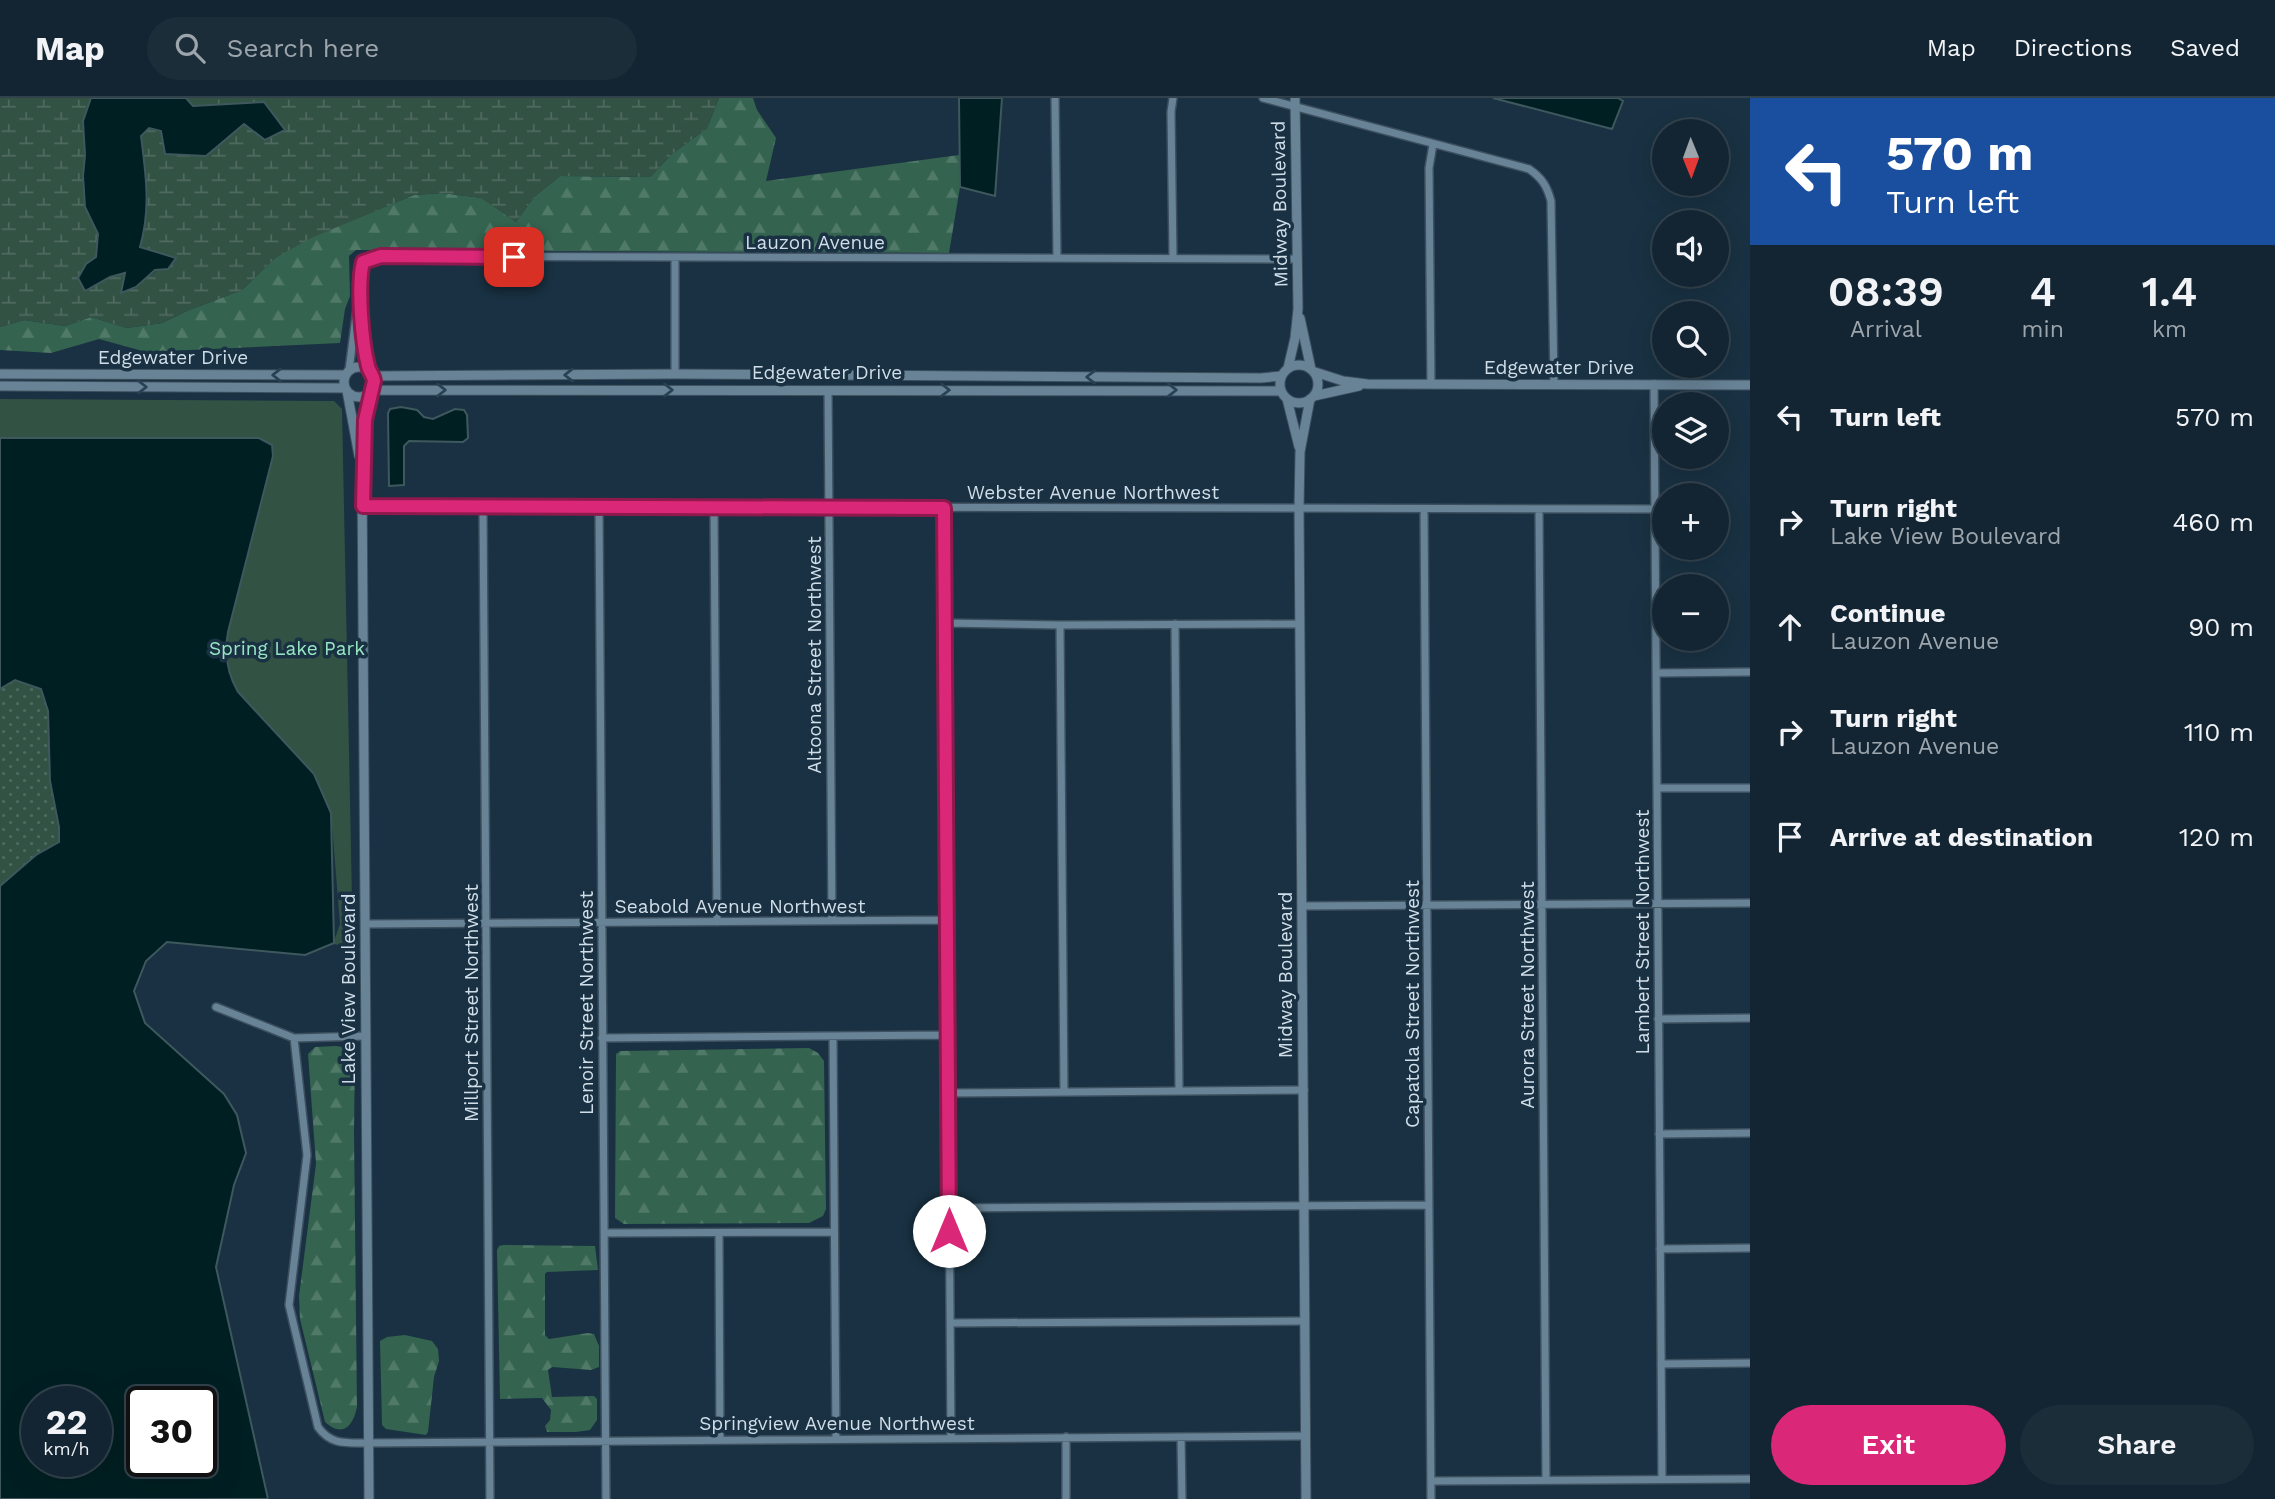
<!DOCTYPE html>
<meta charset="utf-8">
<style>
:root{--surface:#132532;--page:#1c2d3a;--text:#f1f3f6;--muted:#9da5ac;--line:#32424d;--accent:#db2777}
body{margin:0;font-family:"Work Sans",sans-serif;background:var(--page);color:var(--text);height:100vh;display:flex;flex-direction:column;font-size:26px;white-space:nowrap}
*{box-sizing:border-box;margin:0}
p{font-size:23px;color:var(--muted)}
.icon{flex:none;width:38px;height:38px;fill:none;stroke:currentColor;stroke-width:2;stroke-linecap:round;stroke-linejoin:round}
.map{position:relative;flex:1;overflow:hidden}
.details{display:flex;flex-direction:column;background:var(--surface);width:525px}
.details>*{flex:none}
.top-card{background:#1a4fa0;color:#fff;overflow:hidden}
.needle{width:46px;rotate:179deg}
.buttons{position:absolute;left:1652px;top:21px;display:grid;gap:14px}
.buttons a{display:grid;place-items:center;width:77px;height:77px;border-radius:50%;background:var(--surface);box-shadow:0 7px 28px #0002,0 0 0 2px var(--line);font-size:35px}
.speed{position:absolute;left:21px;top:1288px;display:flex;gap:14px;font-size:35px;font-weight:700;text-align:center}
.speed>*{display:grid;place-content:center;width:91px;height:91px;border-radius:50%;background:var(--surface);box-shadow:0 7px 28px #0002,0 0 0 2px var(--line);line-height:1}
.speed small{font-size:18px;font-weight:400}
.speed .limit{border:4px solid #111;border-radius:10px;background:#fff;color:#111}
.pin{position:absolute;display:grid;place-items:center;width:60px;height:60px;color:#fff;margin:-30px;border-radius:14px;box-shadow:0 4px 10px #0006}
.me{position:absolute;width:77px;margin:-38px;rotate:0deg;stroke-linejoin:round;filter:drop-shadow(0 0 5px #0008)}
.turn{display:flex;align-items:center;gap:24px;height:147px;padding:0 21px;font-size:32px}
.turn .icon{width:91px;height:91px;stroke-width:2.5}
.turn b{display:block;font-size:49px;line-height:60px}
.eta{display:flex;justify-content:space-evenly;align-items:center;height:119px;text-align:center}
.eta b{font-size:42px;font-weight:600;line-height:49px}
.button{display:flex;gap:14px;margin-top:auto;padding:14px 21px}
.button a{flex:1;height:80px;border-radius:42px;background:var(--accent);color:#fff;font-size:28px;font-weight:600;line-height:80px;text-align:center}
.button a+a{background:var(--page);color:var(--text)}
ul{padding:0;list-style:none}
li{display:flex;align-items:center;gap:21px;height:105px;padding:0 21px}
li div{flex:1}
li b{display:block;font-size:26px}
li em{font-style:normal}
header{display:flex;align-items:center;gap:42px;box-sizing:border-box;height:98px;padding:0 35px;background:var(--surface);border-bottom:2px solid var(--line)}
header strong{font-size:33px}
nav{display:flex;gap:38px;margin-inline-start:auto;font-size:24px}
.search{width:490px;height:63px;background:var(--page);display:flex;align-items:center;gap:18px;box-sizing:border-box;padding:0 24px;border-radius:38px;color:var(--muted);font-size:26px}
main{display:flex;flex:1;min-height:0}
.map>svg:first-child{display:block}
</style>
<header>
<strong>Map</strong>
<div class="search"><svg class="icon" aria-label="search" viewBox="0 0 24 24"><circle cx="10" cy="10" r="6"/><path d="M15 15l6 6"/></svg>Search here</div>
<nav><a>Map</a><a>Directions</a><a>Saved</a></nav>
</header>
<main>
<div class="map">
<svg width="1750" height="1401" viewBox="0 0 1750 1401">
<defs>
<pattern id="grass-dots" width="8" height="8" patternUnits="userSpaceOnUse" patternTransform="scale(1.75)"><rect width="8" height="8" fill="#325244"/><path d="M2 2h.1M6 6h.1" fill="none" stroke="#4f6a5f" stroke-width="1.8" stroke-linecap="round"/></pattern>
<pattern id="forest-firs" width="22" height="20" patternUnits="userSpaceOnUse" patternTransform="scale(1.75)"><rect width="22" height="20" fill="#34634f"/><path d="M5 1l3.5 6h-7zM16 11l3.5 6h-7z" fill="#507968"/></pattern>
<pattern id="wetland-marsh" width="20" height="14" patternUnits="userSpaceOnUse" patternTransform="scale(1.75)"><rect width="20" height="14" fill="#325244"/><path d="M1 5h8M5 5V1M11 12h8M15 12V8" fill="none" stroke="#4f6a5f"/></pattern>
</defs>
<rect width="100%" height="100%" fill="#193142"/>
<path fill="url(#grass-dots)" d="M15,582L41,590L48,613L50,683L59,729V745L36,757L0,788V591Z"/>
<path fill="url(#forest-firs)" d="M719,0H753L757,12L776,40L766,83L959,57L960,89L949,155L356,152L349,158L350,198L345,211L340,245L146,254L99,241L51,255L0,252V229L24,222L65,228L91,219L127,230L162,225L189,212L242,192L275,160L311,139L414,97L442,95L482,100L516,124L534,99L560,78L650,79L672,56L707,30Z
M336,948L350,950L354,953L355,960L354,1033L357,1309C353,1328 343,1340 325,1324L300,1221L299,1198L316,1066L308,956L315,949Z
M809,950L818,955L824,963L826,1111L823,1118L809,1125L624,1126L615,1120L616,956L620,953Z
M503,1147L595,1148L598,1172L547,1174L545,1176V1237L549,1241L588,1235L594,1236L599,1248V1269L591,1272L552,1269L548,1272L552,1299L594,1298L597,1301V1322L590,1332L576,1334H547L545,1328L550,1322L551,1312L542,1300L500,1301L497,1152L499,1148Z
M405,1237L432,1243L438,1251L439,1263L434,1279L428,1334L426,1337L386,1331L382,1327L380,1243L387,1239Z"/>
<path fill="url(#wetland-marsh)" d="M0,0H91L83,23L85,57L83,78L91,123L98,136L96,159L86,166V193L110,179L125,175L122,194C142,187 157,171 175,159L140,150C150,112 146,76 141,38L149,30L161,33L165,56L206,58L244,26L264,4L192,8L186,0H719L707,30L672,56L650,79L560,78L534,99L516,124L481,100L442,95L414,97L311,140L275,160L242,192L189,212L162,225L127,230L91,219L65,228L24,222L0,229Z"/>
<path fill="#325244" d="M0,301L334,303L342,311L353,849L333,846L340,826L331,715L314,676L238,594C227,574 225,556 228,534L273,358L259,340H0Z"/>
<path fill="#001f22" stroke="#3e585e" stroke-width="2" fill-rule="evenodd" d="M91,0H186L193,8L264,4L285,32L265,42L244,26L206,58L165,56L161,33L149,30L141,38C146,77 151,111 140,149L176,160L168,171L155,172L136,189L121,195L125,175L110,179L85,193L78,180L86,166L96,159L98,136L85,109L83,78L85,57L83,23Z
M959,0H1002L995,98L960,89Z
M1493,0H1618L1623,3L1612,31Z
M401,309L417,312L424,319L433,321L455,311L464,312L467,317L468,340L463,344L409,343L404,348V387L389,388L388,315L390,311Z
M0,340H259L272,347L273,358L228,534C224,556 227,575 238,594L314,676L331,715L334,845L305,857L167,844L146,863L134,893L145,925L224,996L237,1017L246,1055L234,1087L216,1169L268,1401H0V788L36,757L59,744V729L50,683L48,613L41,591L15,582L0,591ZM37,1304H96V1363H37ZM142,1304H201V1363H142Z"/>
<g fill="none" stroke-linecap="round" stroke-linejoin="round">
<g stroke="#3c4f5e" stroke-width="10">
<path id="minor" d="M1055,0L1057,160
M1263,0L1529,71C1542,80 1547,88 1551,103L1554,286
M675,159V276
M1173,160L1171,14L1173,0
M362,207L368,272
M349,272L363,164L370,160L381,158L1297,161
M1431,286L1429,70L1433,46
M1654,286L1662,1381
M828,292L832,823
M363,408L1655,411
M483,408L490,1401
M599,409L606,1401
M714,409L717,824
M944,409L951,1340
M1424,411L1431,1401
M1539,411L1546,1382
M945,525L1060,527L1300,526
M1175,526L1179,993
M1060,527L1064,994
M1656,575L1750,574
M1657,690H1750
M1302,808L1750,805
M365,826L947,822
M216,909L294,940L366,938
M1658,921L1750,920
M833,938L836,1341
M294,940L307,1057L289,1207L318,1329C330,1346 344,1345 363,1345L1306,1338
M602,940L948,937
M948,995L1304,992
M1659,1036L1750,1035
M949,1110L1429,1107
M604,1135L834,1134
M719,1135L720,1342
M1660,1151L1750,1150
M950,1225L1305,1223
M1661,1266L1750,1265
M1066,1339V1401
M1181,1339L1182,1401
M1431,1383L1750,1381"/>
</g>
<g stroke="#3c4f5e" stroke-width="11">
<path id="tertiary" d="M1300,220L1311,271
M1280 286a19 19 0 1 1 38 0a19 19 0 1 1-38 0Z
M344 284a15 15 0 1 1 30 0a15 15 0 1 1-30 0Z
M1288,270L1295,240L1298,211L1295,0
M1315,274L1343,283L1367,286L1750,287
M0,276L345,277
M374,278L675,276L1261,280L1281,278
M0,288L345,290
M372,292L1281,293
M347,293L359,358
M1314,298L1359,288
M1287,301L1299,349
M369,1401L362,380L365,322L370,295
M1306,1401L1299,410L1300,354L1310,301"/>
</g>
<use href="#minor" stroke="#688296" stroke-width="7"/>
<use href="#tertiary" stroke="#688296" stroke-width="9"/>
</g>
<defs><path id="oneway-chevron" d="M-2-3.5L2.5 0L-2 3.5" fill="none" stroke-width="1.6" stroke-linecap="round" stroke-linejoin="round" transform="scale(1.75)"/></defs>
<g stroke="#294153">
<use href="#oneway-chevron" transform="translate(277 277) rotate(-180)"/>
<use href="#oneway-chevron" transform="translate(569 277) rotate(180)"/>
<use href="#oneway-chevron" transform="translate(1091 279) rotate(-180)"/>
<use href="#oneway-chevron" transform="translate(142 289)"/>
<use href="#oneway-chevron" transform="translate(441 292)"/>
<use href="#oneway-chevron" transform="translate(668 292)"/>
<use href="#oneway-chevron" transform="translate(945 292)"/>
<use href="#oneway-chevron" transform="translate(1172 292)"/>
</g>
<g fill="none" stroke-linecap="round" stroke-linejoin="round">
<g stroke="#8e194d" stroke-width="18">
<path id="route" d="M514,159L381,158L363,164C357,187 362,245 368,268C369,274 373,276 374,283L365,322L363,408L944,410L949,1133"/>
</g>
<use href="#route" stroke="#db2777" stroke-width="12"/>
</g>
<g text-anchor="middle" stroke-width="7" stroke-linejoin="round" paint-order="stroke">
<g font-size="19" fill="#d0dee9" stroke="#193142">
<text transform="translate(1279 106) rotate(-91)" y="7">Midway Boulevard</text>
<text x="815" y="151">Lauzon Avenue</text>
<text x="173" y="266">Edgewater Drive</text>
<text x="1559" y="276">Edgewater Drive</text>
<text x="827" y="281">Edgewater Drive</text>
<text x="1093" y="401">Webster Avenue Northwest</text>
<text transform="translate(814 557) rotate(-90)" y="7">Altoona Street Northwest</text>
<text x="740" y="815">Seabold Avenue Northwest</text>
<text transform="translate(1642 834) rotate(-90)" y="7">Lambert Street Northwest</text>
<text transform="translate(1285 877) rotate(-90)" y="7">Midway Boulevard</text>
<text transform="translate(348 891) rotate(-90)" y="7">Lake View Boulevard</text>
<text transform="translate(1527 897) rotate(-90)" y="7">Aurora Street Northwest</text>
<text transform="translate(471 905) rotate(-90)" y="7">Millport Street Northwest</text>
<text transform="translate(586 905) rotate(-90)" y="7">Lenoir Street Northwest</text>
<text transform="translate(1412 906) rotate(-90)" y="7">Capatola Street Northwest</text>
<text x="837" y="1332">Springview Avenue Northwest</text>
</g>
<g font-size="19" fill="#97e5c2" stroke="#193142">
<text x="287" y="557">Spring Lake Park</text>
</g>
</g>
</svg>
<div class="buttons">
<a><svg class="needle" viewBox="-14 -14 28 28"><path d="M0-13l5 13h-10z" fill="#e53935"/><path d="M0 13l5-13h-10z" fill="#9da5ac"/></svg></a>
<a><svg class="icon" aria-label="sound" viewBox="0 0 24 24"><path d="M4 9h4l5-4v14l-5-4H4zM17 9q2 3 0 6"/></svg></a>
<a><svg class="icon" aria-label="search" viewBox="0 0 24 24"><circle cx="10" cy="10" r="6"/><path d="M15 15l6 6"/></svg></a>
<a><svg class="icon" aria-label="layers" viewBox="0 0 24 24"><path d="M12 4l9 5-9 5-9-5zM3 14l9 5 9-5"/></svg></a>
<a>+</a>
<a>−</a>
</div>
<div class="speed"><div>22<small>km/h</small></div><div class="limit">30</div></div>
<div class="pin" style="left:514px;top:159px;background:#d93025"><svg class="icon" aria-label="arrive" viewBox="0 0 24 24"><path d="M6 21V4h12l-3 4 3 4H6"/></svg></div>
<svg class="me" style="left:949px;top:1133px" viewBox="-20 -20 40 40"><circle r="19" fill="#fff"/><path d="M0-13L10 11 0 6-10 11z" fill="#db2777"/></svg>
</div>
<section class="details">
<div class="top-card">
<div class="turn"><svg class="icon" aria-label="left" viewBox="0 0 24 24"><path d="M17 20v-9H6M10 6l-5 5 5 5"/></svg><div><b>570 m</b>Turn left</div></div>
</div>
<div class="eta">
<div><b>08:39</b><p>Arrival</p></div>
<div><b>4</b><p>min</p></div>
<div><b>1.4</b><p>km</p></div>
</div>
<ul>
<li><svg class="icon" aria-label="left" viewBox="0 0 24 24"><path d="M17 20v-9H6M10 6l-5 5 5 5"/></svg><div><b>Turn left</b></div><em>570 m</em></li>
<li><svg class="icon" aria-label="right" viewBox="0 0 24 24"><path d="M7 20v-9h11M14 6l5 5-5 5"/></svg><div><b>Turn right</b><p>Lake View Boulevard</p></div><em>460 m</em></li>
<li><svg class="icon" aria-label="ahead" viewBox="0 0 24 24"><path d="M12 20V5M6 11l6-6 6 6"/></svg><div><b>Continue</b><p>Lauzon Avenue</p></div><em>90 m</em></li>
<li><svg class="icon" aria-label="right" viewBox="0 0 24 24"><path d="M7 20v-9h11M14 6l5 5-5 5"/></svg><div><b>Turn right</b><p>Lauzon Avenue</p></div><em>110 m</em></li>
<li><svg class="icon" aria-label="arrive" viewBox="0 0 24 24"><path d="M6 21V4h12l-3 4 3 4H6"/></svg><div><b>Arrive at destination</b></div><em>120 m</em></li>
</ul>
<div class="button"><a>Exit</a><a>Share</a></div>
</section>
</main>
